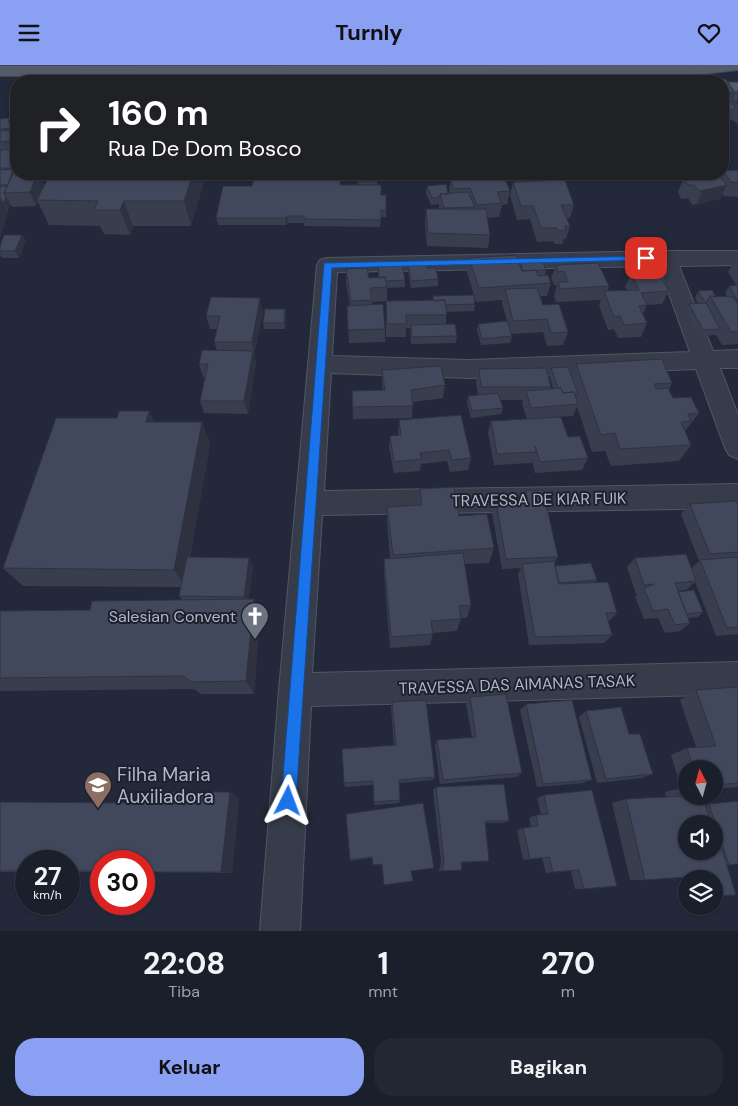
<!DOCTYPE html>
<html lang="id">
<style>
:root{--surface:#1a1f2c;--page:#232734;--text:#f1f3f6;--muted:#9fa2a9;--line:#383d48;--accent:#8aa1f3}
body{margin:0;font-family:"DM Sans",sans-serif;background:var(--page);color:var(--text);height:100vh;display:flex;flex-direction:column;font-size:19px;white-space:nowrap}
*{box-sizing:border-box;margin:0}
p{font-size:16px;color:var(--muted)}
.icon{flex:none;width:28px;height:28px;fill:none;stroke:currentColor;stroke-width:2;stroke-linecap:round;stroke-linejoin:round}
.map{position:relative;height:866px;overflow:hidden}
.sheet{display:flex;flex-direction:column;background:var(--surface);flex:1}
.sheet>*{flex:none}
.hud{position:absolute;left:10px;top:10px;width:719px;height:105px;border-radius:20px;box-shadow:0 1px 4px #0004,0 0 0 1px var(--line);background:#202124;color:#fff;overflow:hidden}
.needle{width:32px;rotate:354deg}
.tools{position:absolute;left:678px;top:695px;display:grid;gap:10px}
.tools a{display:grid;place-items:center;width:45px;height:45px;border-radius:50%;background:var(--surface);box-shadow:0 1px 4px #0004,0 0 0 1px var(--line);font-size:25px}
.speed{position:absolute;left:15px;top:785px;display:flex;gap:10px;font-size:25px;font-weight:700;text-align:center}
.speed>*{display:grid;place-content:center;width:65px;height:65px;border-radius:50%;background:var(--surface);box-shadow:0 1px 4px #0004,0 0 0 1px var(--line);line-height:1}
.speed small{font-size:12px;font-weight:400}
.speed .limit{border:8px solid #d22;background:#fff;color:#111}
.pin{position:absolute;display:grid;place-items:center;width:42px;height:42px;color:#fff;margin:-21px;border-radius:10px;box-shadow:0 2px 8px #0006}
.me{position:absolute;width:55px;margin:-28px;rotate:3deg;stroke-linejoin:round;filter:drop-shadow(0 0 4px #0008)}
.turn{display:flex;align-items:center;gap:18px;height:105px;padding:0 15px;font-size:22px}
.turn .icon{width:65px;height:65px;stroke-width:2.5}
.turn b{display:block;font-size:35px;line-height:42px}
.eta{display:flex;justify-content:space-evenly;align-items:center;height:85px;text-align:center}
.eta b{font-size:30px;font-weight:700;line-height:35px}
.cta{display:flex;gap:10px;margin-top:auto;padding:10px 15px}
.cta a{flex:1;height:58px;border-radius:20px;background:var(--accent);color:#111;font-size:20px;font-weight:700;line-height:58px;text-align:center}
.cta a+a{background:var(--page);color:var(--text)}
header{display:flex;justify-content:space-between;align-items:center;height:65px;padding:0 15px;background:var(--accent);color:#111;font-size:22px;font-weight:700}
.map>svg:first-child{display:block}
</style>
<header><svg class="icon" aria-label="menu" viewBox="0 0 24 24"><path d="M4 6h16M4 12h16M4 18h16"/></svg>Turnly<svg class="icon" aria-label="heart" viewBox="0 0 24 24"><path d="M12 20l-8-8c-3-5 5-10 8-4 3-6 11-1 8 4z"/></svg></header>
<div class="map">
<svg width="738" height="866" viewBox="0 0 738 866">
<rect width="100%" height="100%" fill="#23293a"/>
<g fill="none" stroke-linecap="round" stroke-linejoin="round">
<g stroke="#525665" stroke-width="2">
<path id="street" d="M666,186H738V200L679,201L713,286L738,285V303H720L738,350V394L729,390L725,383L696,304L470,313L331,308L324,426L738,419V443L322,450L312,608L738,597V629L311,641L300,866H260L279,625L317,200L320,195L327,193ZM659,201L690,287L470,295L332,291L337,207Z"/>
</g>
<g stroke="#404553" stroke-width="2">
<path id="primary" d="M738,0V5L695,10L0,11V1Z
M722,17L738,18V28L722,27Z"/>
</g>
<use href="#street" fill="#373c4a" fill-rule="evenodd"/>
<use href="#primary" fill="#555a6a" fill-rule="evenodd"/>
</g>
<path fill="#393e4f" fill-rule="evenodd" d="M699,14H726L735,27H738V59L729,53L730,52H723L724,53L722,57V16H698Z
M10,53L11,57H16V109H206L191,161H133L130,170L104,169L100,161L49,160L38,137L36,141L12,142L10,138L8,145H7L8,147L0,173V54ZM42,116H47L44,121Z
M738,105V132L724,131L722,129L720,134L692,140L688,133L681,134L678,127L684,113L720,112L723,106Z
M210,109H297V112L341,120H358L357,109L377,116V120L381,130H386V152H381L380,162L304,161V158H288L286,160H218L216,153L252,121L254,114H212Z
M450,115L510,126L507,139L502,140L499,152L487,153L490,170L488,183L427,181L425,158L426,144H439V139L431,140L426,128L427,121L449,129Z
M513,117L574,140L570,153H567L570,161L566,174H564L562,179H555L553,176L537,177L530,154L517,155L510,130Z
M22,170L26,176L19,193H2L0,190V181Z
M469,193L519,199L520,197L546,205L545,211L551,218L547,231H540L543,240L568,267L563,280L547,281L543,267L511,269L512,271L510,278L481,280L477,265L478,259L507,256L502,238V235L476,237L467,207Z
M736,193H738V279L722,280L716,270L699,271L685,246L689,239L698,238L695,233L698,226L716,232H727L725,228L729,221L736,220L728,207Z
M408,200L427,203L438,214V221L411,223L408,207Z
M556,200L609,221L607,226L627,225L625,222L631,209L669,226L662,239L647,240L643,249L647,258L641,272L618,273L614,264L608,265L599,240L601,235L556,237L554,231L557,220H554L551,213Z
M378,201L405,215V222L387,223V236L372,237V240L385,264V277L349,278L347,241H350L346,218V204L369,213H378Z
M433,231L475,239L474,246L446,247V259L457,271L456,278L411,279L410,263H406V272H386V236H432Z
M285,244L286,251L285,264H264L263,258Z
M263,247L254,290L256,298L248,349L204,348L200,336L205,312H203L199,299L217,285L214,277L217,264H210L206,251Z
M576,299L672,318L669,324L673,333L699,348L686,365H685L691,380L679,396L611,401L605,386L592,387L577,341L573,351L554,352L568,372L588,393L582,405L535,408L532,397L531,398L494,400L488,368L491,356L527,354L522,338L523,335H500L503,343L501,349L471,353L467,338L468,331L478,330L476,316L479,304L551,322L550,324L553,323L549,309L551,303L571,311Z
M382,305L445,320L443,333L413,337L412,353L353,354L352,326L383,325L382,317Z
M149,346L154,357H202L210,379L190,492L249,493L253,502L248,534L260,550L254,629H201L194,624L0,626V546L90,545L182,535L179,531L181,522L23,521L3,503L117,353Z
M399,355L471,393L468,405L450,407L447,396L421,399L420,406L394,408L389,382L390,371L398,370Z
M420,424L459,451L494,483L489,498L464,499L471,540L467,553H461L457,566L433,568L430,580L390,583L384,508V494L390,493L387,457V442L418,440Z
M526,426L558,492L554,498L555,501L597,515L595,517L617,548L608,557L612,570L604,578L529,580L518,509L521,503L502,504L492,448L496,437H522Z
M690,439L738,440V569L716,571L695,517L686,525L678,526L703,547L698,552L688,553L690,558L680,566L665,568L658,553L644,554L635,532L638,529H636L627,502L635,493L692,503L699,496L681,449Z
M738,622V722L714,724V704H686V731L705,739H709L738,799L727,800L714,814H686V825L682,812L645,815H630L612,738L626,734L666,732L665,727L681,723L671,690L687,683L696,682L680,635L696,625ZM686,759H714V786H686Z
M470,632L522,708L516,712L440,719L435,680L437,675L472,672L466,639Z
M392,637L435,712L433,715L399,718L400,735L399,738L374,740L373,720L345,722L344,718L394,680L391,643Z
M526,639L592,715L583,718L537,722L520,645Z
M586,646L629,669L653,709L642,713L597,718L579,652Z
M436,722L509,756L503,758H485L489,796L461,798L462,805L439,806L441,797L433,725Z
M592,725L584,824H575L571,806L546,808L542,793L523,795L517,765L523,763L531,762L529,753L536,750H541L537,733L544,730Z
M239,733L232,808L144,807V796H101V807H69V796H26V807H0V737L135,738Z
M346,749L411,806L384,820L381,799L373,801L372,793L351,796L350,795Z"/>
<path fill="#2e3240" d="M16,92V110L12,103Z
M37,109H38L44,121L37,135L38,137L36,141L30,127Z
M193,109H206L191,161L184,136Z
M727,120L720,134L696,140L702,126Z
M6,132L10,138L8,145L4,138Z
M1,134L8,147L0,173V137Z
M124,136L133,161L130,170L120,145Z
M287,151L288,158L286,160L285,153Z
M22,170L26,176L19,193L15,186Z
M260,233L263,247L254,290L252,277Z
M285,244L286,251L285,264L284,258Z
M253,286L256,298L248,349L244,336Z
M149,346L160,368L146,357Z
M202,357L210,379L185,522L174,505Z
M249,493L253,502L248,541L244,532Z
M254,534L260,550L254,629L246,616Z
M230,727L239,733L232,808L221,807Z"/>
<path fill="#42485c" stroke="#2e3240" d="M183,12H204L203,16H182Z
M691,13L694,16H678L676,14Z
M699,14H726L735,28H722V16H701Z
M735,27H738L737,39L733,33L735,28Z
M722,35H730L735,42L733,45H722Z
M10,53L8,57H16L14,62V63L0,64V54Z
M15,65L16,67V73L15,76L0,77V66Z
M16,84V92L12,103H0V89L1,85Z
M13,104L8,120H0V105Z
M738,105V118L731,117L723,106Z
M13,109H37L30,127L4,128Z
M50,109H193L184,136H124L120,145H94L98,136L37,135Z
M255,109H296L295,112H341L340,120H381V130H386V146L381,145V155L304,154V151H287L285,153H216L223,121H252Z
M358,109H376L377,116L358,117Z
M503,109L510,126L497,127L502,138L477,140L470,123L454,124L450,115L456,112Z
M706,109H718L727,120L699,126L694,120H687L684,113Z
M565,115L574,140H561L570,161H565L566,165L559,166L557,163H541L533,141H521L513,117Z
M446,119L448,129H440L439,132L432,133L427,121Z
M7,121L4,128L6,132L4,138L1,134H0V122Z
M468,127L475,142L444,143L440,129Z
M426,144H486L490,170L428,168Z
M4,170H22L15,186H0V181Z
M516,190L522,206L536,205L538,211L548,210L551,218L479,223L469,193Z
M542,195L546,205L523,206L520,197Z
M598,198L609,221L560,224L558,217H568L564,206L558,207L556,200Z
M402,199L405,215L386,216L385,212L379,213L378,201Z
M427,199V203H436L438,214L411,216L408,200Z
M367,203L369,213L385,212L387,222L370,223L372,235L351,236L346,204Z
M658,207L669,226L641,228L647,240L639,241L647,258L624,260L620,251L614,252L604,226L639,225L631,209Z
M738,220V239L736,236H738L729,221Z
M537,223L543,240L559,239L568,267L551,268L547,254L513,256L505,224Z
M712,225L716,232L710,231L706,238L698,226Z
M474,230L475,239L446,240L445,235L434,236L433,231Z
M710,231L733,232L738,239V267H731Z
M211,232L260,233L252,277H214L220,251H206Z
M445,235L447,250H406V259H387L386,236Z
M706,238L720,264L703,265L689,239Z
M383,239L385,264L348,265L347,241Z
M265,244H285L284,258H263Z
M507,256L512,271L482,274L478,259Z
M455,259L457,271L412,272L411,260Z
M202,285L253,286L244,336H200L208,299H199Z
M662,294L672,318L654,319L656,324L668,323L673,333L691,332L699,348L688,349L691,356L681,357L691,380L620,384L615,368L601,370L576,299Z
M441,301L445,320L411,325L413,341L353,342L352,326L385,325L382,305Z
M568,302L578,329L575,330L574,327L563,328L561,323H558L551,303Z
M546,303L551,322H481L479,304Z
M561,323L563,328L574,327L578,339L531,343L526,326Z
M498,328L503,343L472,346L468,331Z
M119,346H149L146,357H202L174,505L3,503L56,353H117Z
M461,350L471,393L452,395L449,385L420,388L422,394L394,397L390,371L401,370L399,355Z
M561,352L568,372L580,371L588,393L540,397L535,381L536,387L497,389L491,356Z
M454,422L459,451L487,449L494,483L393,490L387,442L422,440L420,424Z
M543,425L558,492L506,494L496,437L528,436L526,426Z
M736,436L738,440V487L710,489L690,439Z
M463,488L471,540L459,541L461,554L431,556L433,569L391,572L384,494Z
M686,489L696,516L675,518L690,558L675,560L668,544L653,546L644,523L655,519L644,520L635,493Z
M187,492L249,493L244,532L179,531Z
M738,492V562L727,563L700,495Z
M554,496L559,519L608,517L617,548H606L612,570L535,572L522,499Z
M591,498L597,515L559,518L555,501Z
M694,525L703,547L687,549L678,527Z
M254,534L246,616L191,617L183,611L0,613V546L90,545L92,536Z
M738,622V718L714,720V704H694L687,683L716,681L696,625Z
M506,629L522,708L443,715L437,675L476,672L470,632Z
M426,635L435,712L399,715L400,735L374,737L373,716L344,718L342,684L396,680L392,637Z
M572,635L592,715L543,719L526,639Z
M621,642L629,669H640L653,709L606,714L586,646Z
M504,719L509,756H485L489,796L461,797L462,805L442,806L444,796L436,722Z
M686,722V731H703L711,759H686V786H714L722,785L736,830L714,831V814H702L701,811L645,815L626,734L683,731L681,723Z
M592,725L617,821L584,824L579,805L553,807L549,792L530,794L523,763L538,761L536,750L548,749L544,730Z
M146,727H230L221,807H144V796H101V806H69V796H26V806H0V737L135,738Z
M738,736V799L729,800L709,739Z
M423,738L434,803L411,806L413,816L384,820L382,799L373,800L372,792L350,795L346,749Z"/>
<path fill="#1a73e8" stroke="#114b97" d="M646,191L650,193L649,195L332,203L296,736L294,742L288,744L283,742L281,736L324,198Z"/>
<defs>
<g id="church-pin" transform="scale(1.4375)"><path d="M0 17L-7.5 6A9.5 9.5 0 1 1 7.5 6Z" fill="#6b7280" stroke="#1c212f"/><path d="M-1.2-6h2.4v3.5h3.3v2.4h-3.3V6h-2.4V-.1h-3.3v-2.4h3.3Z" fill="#fff"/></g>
<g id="school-pin" transform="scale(1.4375)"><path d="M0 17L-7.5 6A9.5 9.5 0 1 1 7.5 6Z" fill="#8d6e63" stroke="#1c212f"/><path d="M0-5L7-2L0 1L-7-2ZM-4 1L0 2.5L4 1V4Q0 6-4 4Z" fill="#fff"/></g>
</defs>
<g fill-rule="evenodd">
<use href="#church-pin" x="255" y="551"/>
<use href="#school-pin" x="98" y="720"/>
</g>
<g text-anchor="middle" stroke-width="4" stroke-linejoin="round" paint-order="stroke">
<g font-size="16" fill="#b2b6c6" stroke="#1c212f">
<text transform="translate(539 434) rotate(-1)" y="6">TRAVESSA DE KIAR FUIK</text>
<text transform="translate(517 619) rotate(-2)" y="6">TRAVESSA DAS AIMANAS TASAK</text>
</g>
<g font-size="16" fill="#b2b6c6" stroke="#1c212f" text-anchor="end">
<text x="236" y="557">Salesian Convent</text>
</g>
<g font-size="19" fill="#b2b6c6" stroke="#1c212f" text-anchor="start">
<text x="117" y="716">Filha Maria<tspan x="117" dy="22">Auxiliadora</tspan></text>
</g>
</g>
</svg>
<div class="tools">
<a><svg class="needle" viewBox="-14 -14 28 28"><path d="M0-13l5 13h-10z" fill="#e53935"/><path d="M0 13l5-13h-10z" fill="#9fa2a9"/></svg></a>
<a><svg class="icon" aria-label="sound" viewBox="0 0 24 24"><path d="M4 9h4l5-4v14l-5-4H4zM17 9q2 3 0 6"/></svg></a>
<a><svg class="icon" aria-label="layers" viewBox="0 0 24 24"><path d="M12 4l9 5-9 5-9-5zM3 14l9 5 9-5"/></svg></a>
</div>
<div class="speed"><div>27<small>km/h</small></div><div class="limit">30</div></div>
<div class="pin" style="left:646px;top:193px;background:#d93025"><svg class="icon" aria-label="arrive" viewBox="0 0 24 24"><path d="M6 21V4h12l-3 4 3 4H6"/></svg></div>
<svg class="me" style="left:288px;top:736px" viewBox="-20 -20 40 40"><path d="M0-17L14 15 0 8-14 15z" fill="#1a73e8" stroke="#fff" stroke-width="4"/></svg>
<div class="hud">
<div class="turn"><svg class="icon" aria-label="right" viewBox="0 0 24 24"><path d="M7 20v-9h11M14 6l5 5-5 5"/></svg><div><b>160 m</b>Rua De Dom Bosco</div></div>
</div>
</div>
<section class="sheet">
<div class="eta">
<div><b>22:08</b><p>Tiba</p></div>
<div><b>1</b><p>mnt</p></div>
<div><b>270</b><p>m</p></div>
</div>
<div class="cta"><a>Keluar</a><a>Bagikan</a></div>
</section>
